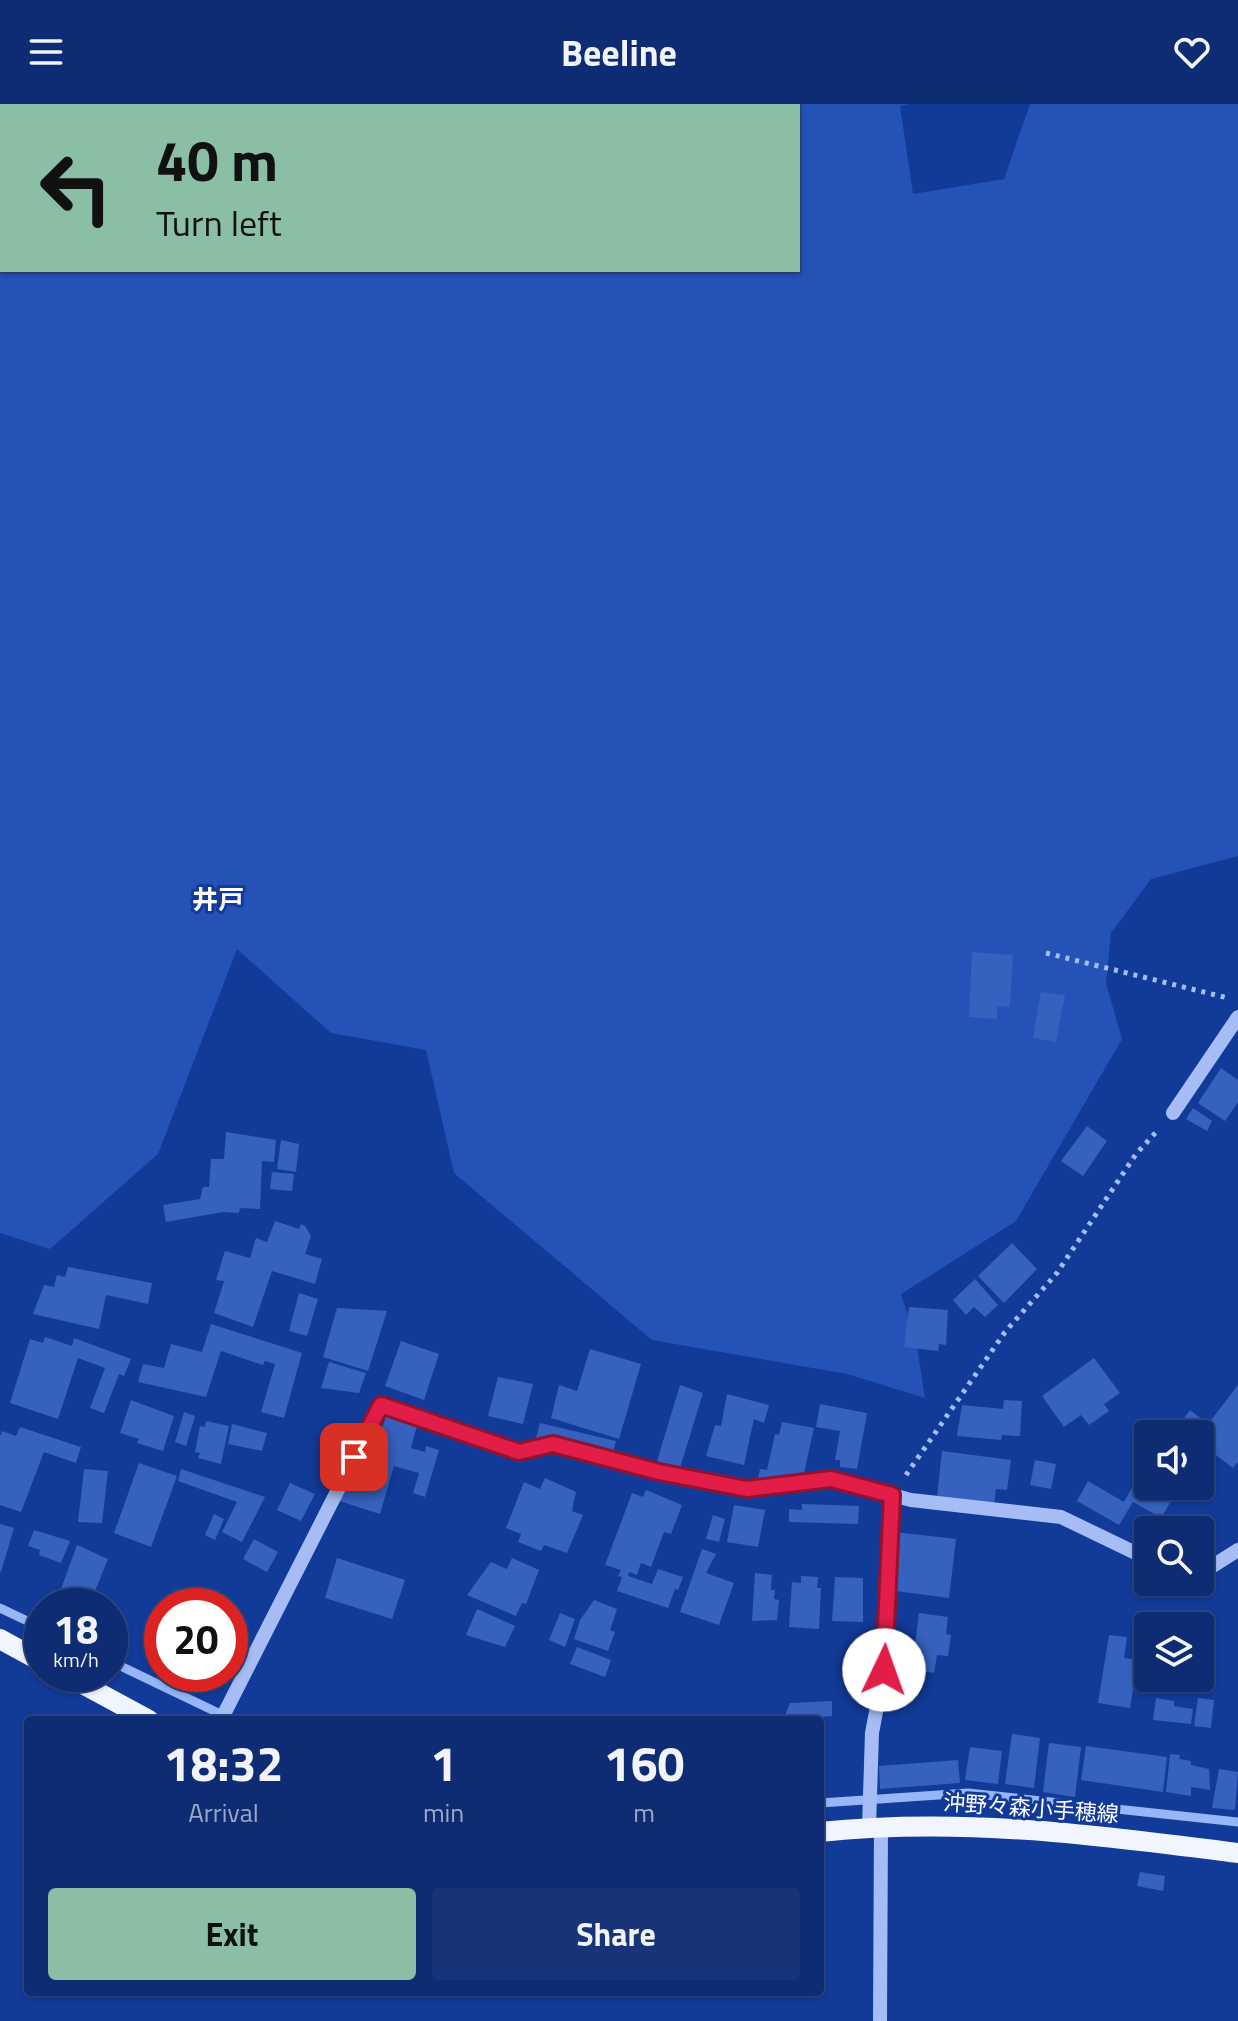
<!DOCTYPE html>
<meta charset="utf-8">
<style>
:root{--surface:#0e2c73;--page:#173478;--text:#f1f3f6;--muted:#9ba7c4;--line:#2e4885;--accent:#8abfa5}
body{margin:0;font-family:"Titillium Web","Noto Sans JP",sans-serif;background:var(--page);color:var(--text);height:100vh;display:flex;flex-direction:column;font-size:30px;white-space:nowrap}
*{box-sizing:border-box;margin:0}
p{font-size:26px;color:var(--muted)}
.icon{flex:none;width:44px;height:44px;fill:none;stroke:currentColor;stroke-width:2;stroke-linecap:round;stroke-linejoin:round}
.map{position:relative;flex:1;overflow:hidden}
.side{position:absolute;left:24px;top:1612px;width:800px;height:280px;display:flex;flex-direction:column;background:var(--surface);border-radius:8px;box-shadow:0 2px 6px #0004,0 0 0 2px var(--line)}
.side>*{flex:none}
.guide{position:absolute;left:0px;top:0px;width:800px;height:168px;box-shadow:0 2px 6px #0004,0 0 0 2px var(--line);background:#8abfa5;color:#111;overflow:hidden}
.controls{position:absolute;left:1134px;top:1316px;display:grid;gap:16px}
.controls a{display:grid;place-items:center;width:80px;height:80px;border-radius:8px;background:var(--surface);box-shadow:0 2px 6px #0004,0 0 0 2px var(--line);font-size:40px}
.speed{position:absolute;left:24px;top:1484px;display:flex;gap:16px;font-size:40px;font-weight:700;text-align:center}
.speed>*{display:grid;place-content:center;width:104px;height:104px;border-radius:50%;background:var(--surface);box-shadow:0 2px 6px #0004,0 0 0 2px var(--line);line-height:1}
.speed small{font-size:20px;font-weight:400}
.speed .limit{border:12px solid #d22;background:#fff;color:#111}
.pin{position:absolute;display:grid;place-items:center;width:68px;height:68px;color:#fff;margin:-34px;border-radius:16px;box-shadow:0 4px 12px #0006}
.me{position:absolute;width:88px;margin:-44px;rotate:3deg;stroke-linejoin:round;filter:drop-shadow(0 0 6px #0008)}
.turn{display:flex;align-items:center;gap:28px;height:168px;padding:0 24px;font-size:36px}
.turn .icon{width:104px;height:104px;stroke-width:2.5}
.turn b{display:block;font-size:56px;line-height:68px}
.eta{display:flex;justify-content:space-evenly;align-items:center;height:136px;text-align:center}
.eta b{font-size:48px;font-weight:700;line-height:56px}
.button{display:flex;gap:16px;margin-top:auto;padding:16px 24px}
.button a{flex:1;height:92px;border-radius:8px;background:var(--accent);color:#111;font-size:32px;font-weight:700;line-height:92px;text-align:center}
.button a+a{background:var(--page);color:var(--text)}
header{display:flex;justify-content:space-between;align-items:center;height:104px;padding:0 24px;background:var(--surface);font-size:36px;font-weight:700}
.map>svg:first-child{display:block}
</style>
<header><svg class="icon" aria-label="menu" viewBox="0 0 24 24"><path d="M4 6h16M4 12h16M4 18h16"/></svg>Beeline<svg class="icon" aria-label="heart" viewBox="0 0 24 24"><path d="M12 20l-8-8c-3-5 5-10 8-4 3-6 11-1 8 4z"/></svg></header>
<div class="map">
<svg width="1238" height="1917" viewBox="0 0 1238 1917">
<rect width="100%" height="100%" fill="#123a99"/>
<path fill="#2552b7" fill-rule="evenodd" d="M0,0H909L900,2L913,90L1004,75L1030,0H1238V752L1151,775L1111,829L1106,879L1122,935L1016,1117L901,1190L916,1236L925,1294L847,1270L652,1236L454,1069L426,946L331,929L237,845L158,1050L50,1145L0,1129ZM2,2H798V166H2Z"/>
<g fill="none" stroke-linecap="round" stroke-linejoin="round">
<path stroke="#96b6f7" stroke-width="9" d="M0,1504L42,1524
M110,1557L233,1616
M820,1699L968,1689L1238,1718"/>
</g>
<path fill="#3661bf" d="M972,848L1013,851L1010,903L997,902V915L969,913Z
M1041,888L1065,891L1056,938L1033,934Z
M1221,964L1238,976V998L1225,1017L1198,999Z
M1193,1004L1212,1017L1207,1027L1186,1015Z
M1087,1022L1107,1037L1083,1072L1061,1057Z
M226,1028L276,1036L274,1058L262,1057L260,1105L240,1104L239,1109L223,1108L166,1118L163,1101L200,1095L203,1083H209L211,1055H224Z
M281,1036L299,1040L296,1068L277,1065Z
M272,1068L294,1070L292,1087L270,1085Z
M275,1117L299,1125L301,1120L305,1122L311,1132L305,1150L322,1155L315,1180L272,1167L253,1223L214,1209L224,1177L216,1176L225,1147L250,1154L256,1134L267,1138Z
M1012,1139L1037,1165L1004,1199L978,1172Z
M68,1163L152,1179L148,1200L106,1191L99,1225L33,1210L44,1181L54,1183L57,1171L65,1173Z
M975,1175L998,1201L985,1213L974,1203L966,1211L953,1196Z
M299,1189L318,1195L307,1232L289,1227Z
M909,1203L948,1206L946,1241L939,1240L938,1247L904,1243Z
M337,1204L387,1207L368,1267L323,1253Z
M211,1220L302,1249L284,1314L261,1308L275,1260L265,1257L263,1261L221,1247L206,1293L138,1278L143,1260L164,1264L171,1240L202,1248Z
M45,1233L72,1242L74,1234L131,1255L124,1272L119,1270L104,1309L90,1304L105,1264L78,1254L58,1315L10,1299L30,1235L43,1239Z
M401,1237L439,1250L424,1296L385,1282Z
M590,1245L641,1260L619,1335L551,1314L559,1281L577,1287Z
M1094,1254L1120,1289L1104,1300L1109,1307L1089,1321L1081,1311L1064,1323L1042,1292Z
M329,1258L366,1269L359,1289L321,1284Z
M498,1273L533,1280L523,1320L488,1312Z
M680,1281L703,1289L680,1364L657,1357Z
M1238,1281V1358L1233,1364L1200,1339V1330H1189L1178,1322L1190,1306L1208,1320Z
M727,1290L769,1301L764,1319L754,1315L744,1361L706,1352L715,1321L721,1322Z
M131,1296L174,1312L163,1347L137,1339L139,1335L120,1329Z
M1004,1296L1022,1297L1020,1332L1002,1331L1001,1336L957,1332L962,1301L1003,1305Z
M820,1300L867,1309L857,1365L840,1363V1356H835L840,1327L816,1323Z
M184,1308L195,1312L186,1342L175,1338Z
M386,1312L417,1322L411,1344L425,1348L426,1342L439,1346L425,1393L413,1389L419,1369L394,1362L380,1410L336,1396L353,1355L362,1359L371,1333L379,1335Z
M206,1317L229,1322L221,1360L198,1354L200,1349L195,1348L200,1322L205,1323Z
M782,1318L814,1324L803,1374L791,1372L788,1381L758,1375L760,1365L767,1366L775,1330L779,1331Z
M540,1319L616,1337L612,1352L536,1334Z
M232,1320L267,1329L262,1347L228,1340Z
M20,1323L81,1343L76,1359L44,1348L21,1408L0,1401V1332L2,1327L16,1332Z
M942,1347L1011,1356L1007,1386L996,1385L994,1401L937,1393Z
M1148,1355V1382H1180L1161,1414L1133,1398L1119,1421L1077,1397L1088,1377L1124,1398Z
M1035,1356L1056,1360L1051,1385L1030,1381Z
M139,1359L177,1372L151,1443L114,1429Z
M84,1365L108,1367L102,1419L78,1418Z
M181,1365L265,1393L242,1438L222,1428L237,1398L178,1377Z
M545,1374L576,1388L572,1407L583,1411L567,1449L544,1441L541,1447L518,1438L521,1430L506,1424L524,1378L540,1385Z
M290,1379L315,1390L301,1417L277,1406Z
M646,1386L682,1401L671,1430L664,1428L651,1463L641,1459L637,1471L629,1468L628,1472L652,1480L658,1465L683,1473L678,1486L675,1485L668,1504L617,1487L622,1473L618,1472L621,1466L605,1461L632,1389L643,1393Z
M802,1400L859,1402L858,1420L789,1418V1405L802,1406Z
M734,1401L765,1406L758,1443L727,1438Z
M214,1410L224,1415L215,1436L205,1431Z
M713,1411L725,1415L719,1438L706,1435Z
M0,1420L14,1424L1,1468H0Z
M34,1426L70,1437L61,1459L39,1451L40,1446L28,1442Z
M895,1428L956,1435L949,1494L888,1486Z
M254,1435L278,1448L267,1468L243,1455Z
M77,1441L108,1455L89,1502H67L71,1490L61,1485Z
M702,1445L716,1450L706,1469L734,1479L719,1521L680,1508Z
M337,1454L405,1476L392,1515L325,1494Z
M512,1454L539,1466L526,1500L522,1499L516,1512L467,1491L491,1458L507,1465Z
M755,1469L772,1471L771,1486H775L774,1495L779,1496L777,1516L752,1517Z
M801,1472L818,1473L817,1484H821L819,1525L789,1523L792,1478L801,1479Z
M835,1473L863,1474V1518L832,1517Z
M594,1496L617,1505L610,1526L615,1528L608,1547L574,1535L580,1516Z
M477,1505L515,1522L505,1543L466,1531Z
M560,1509L575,1515L565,1543L549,1536Z
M919,1509L948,1513L946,1530L951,1531L948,1552L937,1551L934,1569L912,1565Z
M1109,1531L1127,1533L1124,1554L1138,1556L1130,1604L1098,1599Z
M577,1543L611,1556L605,1573L570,1560Z
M1156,1594L1174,1597V1602L1193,1605L1191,1620L1153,1616Z
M1198,1594L1214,1596L1211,1624L1194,1622Z
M832,1597V1612L783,1616L790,1599Z
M1012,1630L1040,1634L1034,1684L1005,1680Z
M1049,1639L1081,1643L1075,1693L1043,1688Z
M1086,1642L1167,1653L1163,1688L1081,1676Z
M970,1643L1002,1647L998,1680L965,1676Z
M1170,1650L1180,1651L1179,1655L1191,1657V1661L1209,1665L1210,1686L1191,1683V1692L1166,1688Z
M958,1656L960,1679L880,1685L879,1662Z
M1219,1665L1238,1668L1235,1706L1212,1704Z
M1140,1768L1165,1772L1163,1787L1137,1782Z"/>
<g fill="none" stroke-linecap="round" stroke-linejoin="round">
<path stroke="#a5bdf4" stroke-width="5" stroke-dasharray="4 6" stroke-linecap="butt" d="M1046,849L1228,894
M906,1371L1005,1228L1057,1169L1136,1050L1159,1025"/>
<path stroke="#a5bdf4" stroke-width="14" d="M1173,1009L1238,913
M1200,1470L1238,1446
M221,1616L381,1301L519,1348L553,1340L659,1368L747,1385L831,1375L911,1396L1061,1413L1148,1455
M869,1723L872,1629L884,1566L892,1391
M880,1917L881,1721"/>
<path stroke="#f1f5ff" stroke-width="20" d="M0,1535L42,1558
M64,1570L149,1616
M820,1728C962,1713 1097,1731 1238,1749"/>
</g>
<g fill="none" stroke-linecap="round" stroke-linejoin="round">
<g stroke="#92132f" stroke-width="20">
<path id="route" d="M354,1353L381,1301L519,1348L553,1340L659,1368L747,1385L831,1375L892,1391L884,1566"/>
</g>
<use href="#route" stroke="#e11d48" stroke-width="14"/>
</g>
<g text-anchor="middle" stroke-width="6" stroke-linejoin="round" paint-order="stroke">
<g font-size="22" fill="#fff" stroke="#123a99">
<text transform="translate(1031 1704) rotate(4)" y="8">沖野々森小手穂線</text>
</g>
<g font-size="26" font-weight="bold" fill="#fff" stroke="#123a99">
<text x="218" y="805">井戸</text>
</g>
</g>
</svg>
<div class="controls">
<a><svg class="icon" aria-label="sound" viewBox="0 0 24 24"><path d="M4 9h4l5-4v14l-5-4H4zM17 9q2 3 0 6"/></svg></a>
<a><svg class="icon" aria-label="search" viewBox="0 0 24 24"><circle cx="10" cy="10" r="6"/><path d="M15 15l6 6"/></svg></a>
<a><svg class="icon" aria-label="layers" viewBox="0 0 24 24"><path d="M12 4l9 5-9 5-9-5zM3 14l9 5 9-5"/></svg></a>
</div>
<div class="speed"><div>18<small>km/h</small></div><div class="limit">20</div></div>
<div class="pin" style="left:354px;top:1353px;background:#d93025"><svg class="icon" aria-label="arrive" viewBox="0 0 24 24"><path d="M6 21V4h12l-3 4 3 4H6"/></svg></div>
<svg class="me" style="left:884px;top:1566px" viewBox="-20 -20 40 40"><circle r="19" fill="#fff"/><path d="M0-13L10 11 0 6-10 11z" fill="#e11d48"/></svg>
<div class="guide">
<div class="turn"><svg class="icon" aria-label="left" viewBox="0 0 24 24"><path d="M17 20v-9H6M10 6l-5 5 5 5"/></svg><div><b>40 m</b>Turn left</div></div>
</div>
<section class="side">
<div class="eta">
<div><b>18:32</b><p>Arrival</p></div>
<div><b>1</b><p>min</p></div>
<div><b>160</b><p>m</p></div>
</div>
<div class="button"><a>Exit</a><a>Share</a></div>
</section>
</div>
